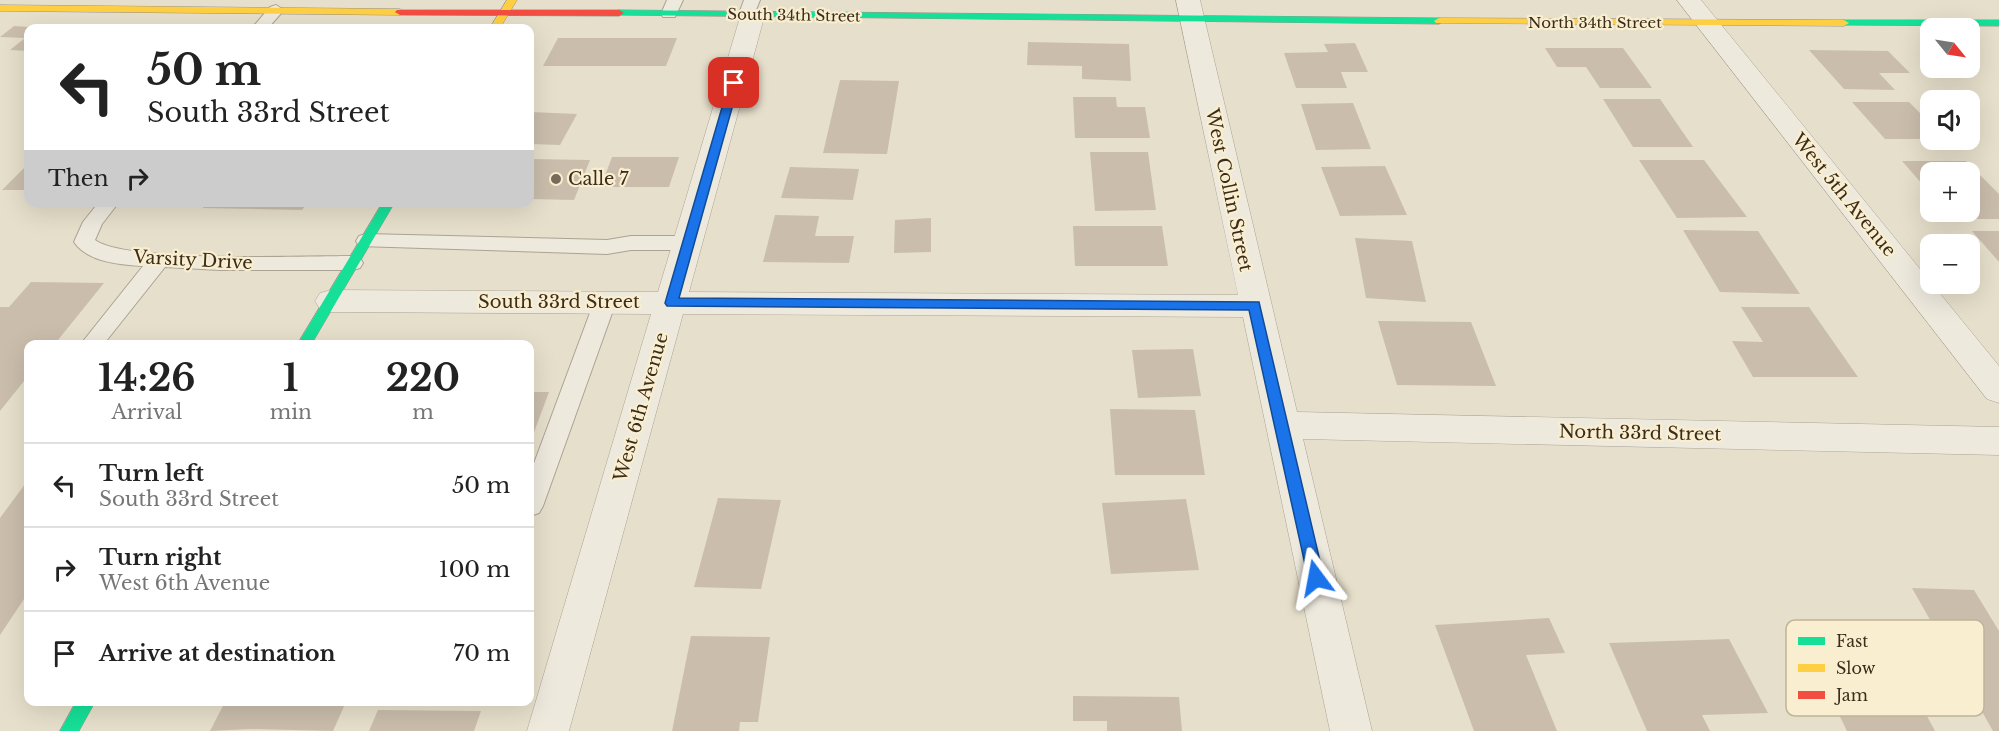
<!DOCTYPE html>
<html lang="en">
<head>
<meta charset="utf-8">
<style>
	:root { --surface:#fff; --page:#f6f6f6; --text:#222; --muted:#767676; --line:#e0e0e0 }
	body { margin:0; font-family:"Libre Baskerville",serif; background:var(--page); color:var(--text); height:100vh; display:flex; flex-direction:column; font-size:22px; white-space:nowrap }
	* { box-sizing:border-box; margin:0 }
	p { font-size:20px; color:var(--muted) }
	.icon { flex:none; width:33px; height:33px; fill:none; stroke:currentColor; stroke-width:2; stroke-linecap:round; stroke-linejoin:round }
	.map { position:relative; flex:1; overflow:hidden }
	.sheet { position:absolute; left:24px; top:340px; width:510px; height:366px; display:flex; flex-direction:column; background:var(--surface); border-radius:12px; box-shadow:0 6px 24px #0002 }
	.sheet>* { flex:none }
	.hud { position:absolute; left:24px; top:24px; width:510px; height:183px; border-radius:12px; box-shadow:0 6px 24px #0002; background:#fff; color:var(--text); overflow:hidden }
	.needle { width:39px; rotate:120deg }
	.controls { position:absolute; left:1920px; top:18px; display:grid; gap:12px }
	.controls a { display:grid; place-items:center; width:60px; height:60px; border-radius:12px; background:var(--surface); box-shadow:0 6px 24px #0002; font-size:30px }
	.pin { position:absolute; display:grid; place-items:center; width:51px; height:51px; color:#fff; margin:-26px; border-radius:12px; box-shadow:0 3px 9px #0006 }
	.me { position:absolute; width:66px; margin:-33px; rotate:347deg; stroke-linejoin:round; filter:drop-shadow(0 0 4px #0008) }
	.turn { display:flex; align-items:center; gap:21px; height:126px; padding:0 24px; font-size:27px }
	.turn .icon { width:78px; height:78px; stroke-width:2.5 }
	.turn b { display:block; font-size:42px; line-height:51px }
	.then { display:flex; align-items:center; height:57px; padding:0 24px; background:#0003; gap:12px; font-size:22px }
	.eta { display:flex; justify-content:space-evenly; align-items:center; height:102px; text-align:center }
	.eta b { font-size:36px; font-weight:700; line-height:42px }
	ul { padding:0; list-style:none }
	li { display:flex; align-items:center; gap:18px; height:84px; padding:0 24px; border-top:2px solid var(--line) }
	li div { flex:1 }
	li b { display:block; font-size:22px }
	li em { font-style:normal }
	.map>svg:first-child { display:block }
	.building { fill:#cabdac }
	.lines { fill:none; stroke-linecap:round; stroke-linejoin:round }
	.lane-casing { stroke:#aba394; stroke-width:2 }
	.street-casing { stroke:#aba394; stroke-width:1 }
	.fast-casing { stroke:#9b9385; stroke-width:1 }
	.slow-casing { stroke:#9b9385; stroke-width:1 }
	.jam-casing { stroke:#9b9385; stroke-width:1 }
	.lane { fill:#eee9dd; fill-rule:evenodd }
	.street { fill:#eee9dd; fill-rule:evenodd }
	.fast { fill:#16e098; fill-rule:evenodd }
	.slow { fill:#ffcf43; fill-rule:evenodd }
	.jam { fill:#f24e42; fill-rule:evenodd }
	.route { fill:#1a73e8; stroke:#114b97; stroke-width:1.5 }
	.poi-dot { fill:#776b59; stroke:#f9eecf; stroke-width:2 }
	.labels { text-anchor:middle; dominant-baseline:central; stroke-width:4.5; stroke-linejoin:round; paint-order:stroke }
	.far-street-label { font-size:15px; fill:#3b2c1b; stroke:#f9eecf }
	.poi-label { font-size:18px; fill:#3b2c1b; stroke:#f9eecf; text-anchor:start }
	.street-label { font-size:18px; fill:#3b2c1b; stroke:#f9eecf }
	.key { fill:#f9eecf; stroke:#c0b499; stroke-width:1.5 }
	.key-label { font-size:16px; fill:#3b2c1b }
</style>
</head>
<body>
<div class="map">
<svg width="1999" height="731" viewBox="0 0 1999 731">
	<rect width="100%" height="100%" fill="#e6dfcb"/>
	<path class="building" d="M14,26L28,27V51L10,50L25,38L0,37Z
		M558,38H677L666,66H543Z
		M1028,42L1129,44L1131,81L1082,79V66L1027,65Z
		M1355,43L1368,72H1341L1347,88H1296L1284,53L1328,52L1324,44Z
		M1545,48H1623L1652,88H1600L1586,67H1557Z
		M1809,50L1888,51L1910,73H1879L1895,90L1844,89Z
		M840,80L899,81L887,154L823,153Z
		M1073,97H1116L1117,107H1145L1150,138H1075Z
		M1603,99H1660L1693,147H1633Z
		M1852,102H1909L1924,117H1930V139H1885Z
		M1353,103L1371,149L1316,150L1301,104Z
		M530,112L577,114L560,145L530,144Z
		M1090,152H1148L1156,210L1095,211Z
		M612,157H679L669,187H601Z
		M530,159L590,160L574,200L530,199Z
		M1639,160H1704L1747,217L1677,218Z
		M1902,161H1966L1999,194V219H1964L1957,212H1970V172H1930V193Z
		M28,164V190H2Z
		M1385,166L1407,215L1340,216L1321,167Z
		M790,167L859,169L853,200L781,198Z
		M205,202H308L302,210L203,208Z
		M775,215L819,216L815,236H854L849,263L763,262Z
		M931,218V252L894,253L895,220Z
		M1073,226H1162L1168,266H1075Z
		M1683,230L1758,231L1800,294L1720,292Z
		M1972,231H1999V262Z
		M1355,238L1412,241L1426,302L1366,298Z
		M31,282L104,283L54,345H28V376L0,411V307H9Z
		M1741,307H1809L1858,377H1753L1732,341L1763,342Z
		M1378,321L1471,322L1496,386L1397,385Z
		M1193,349L1201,396L1138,398L1132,350Z
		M530,392H549L530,443Z
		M1110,409L1195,410L1205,475H1115Z
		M28,480V593L0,635V518Z
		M718,498L781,500L761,589L694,587Z
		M1186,499L1199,570L1111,574L1102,503Z
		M1912,588L1974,590L1999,631V731H1993Z
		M1549,618L1565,653L1526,655L1557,731H1474L1435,625Z
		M1798,631L1883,634L1935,731H1847Z
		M691,636L770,637L758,722H740L739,731H672Z
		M1729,639L1768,713L1702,715L1710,731H1647L1609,643Z
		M1073,696L1179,697L1182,731H1107V721H1073Z
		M225,702H346L333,731L250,729L210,731Z
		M378,710L481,711L474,731H369Z"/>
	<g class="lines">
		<defs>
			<path id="lane" d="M667,0H683L675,17H663L661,14Z
				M744,0H760L753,17H741L739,14Z
				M276,5L284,10L268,28H252L270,7Z
				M99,202H119L102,224L95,240C126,263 306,256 353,256L360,258L363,263L360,268L353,270H220L165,267L103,345H80L143,266C121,265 87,262 74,242L83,222Z
				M366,234L607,240L631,236H688L695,238L698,243L695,248L688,250H631L607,254L359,246L356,241L359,236Z
				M605,294L613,297L616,302L543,506L539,513L530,516V474L594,302L597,297Z"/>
			<path id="street" d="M1176,0H1200L1297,412L1999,427V455L1303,439L1372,731H1330L1243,317L683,314L569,731H527L651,314L331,312L320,309L315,301L320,293L331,290L658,292L741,14L745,9H761L765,14L689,292L1238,295Z
				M1677,0H1701L1999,366V403L1987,399Z"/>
			<path id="fast" d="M619,10L1439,18L1444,21L1439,24L616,15L614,13Z
				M1844,20H1999V26L1841,25L1839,23Z
				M383,202H395L311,345H297Z
				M76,702H95L79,731H60Z"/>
			<path id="slow" d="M507,0H517L500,28H490Z
				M0,5L400,9L405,12L400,15L0,11Z
				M1439,18L1844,20L1849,23L1844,26L1436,23L1434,21Z"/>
			<path id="jam" d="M397,10H619L624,13L619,16L400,15L395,12Z"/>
		</defs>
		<use href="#lane" class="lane-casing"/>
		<use href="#street" class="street-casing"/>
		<use href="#fast" class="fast-casing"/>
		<use href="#slow" class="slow-casing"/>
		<use href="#jam" class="jam-casing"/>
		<use href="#lane" class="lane"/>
		<use href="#street" class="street"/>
		<use href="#fast" class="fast"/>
		<use href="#slow" class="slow"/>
		<use href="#jam" class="jam"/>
	</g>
	<path class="route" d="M730,80L739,83L679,298L1259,302L1324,578L1322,583H1311L1308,578L1249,310L667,306L665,303Z"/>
	<circle class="poi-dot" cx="556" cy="179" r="6"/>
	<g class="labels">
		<g class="far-street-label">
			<text transform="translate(794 15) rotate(1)">South 34th Street</text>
			<text x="1595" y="22">North 34th Street</text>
		</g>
		<g class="poi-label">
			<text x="568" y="179">Calle 7</text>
		</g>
		<g class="street-label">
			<text transform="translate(1229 190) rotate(78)">West Collin Street</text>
			<text transform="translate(1844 195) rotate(51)">West 5th Avenue</text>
			<text transform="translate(193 260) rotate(3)">Varsity Drive</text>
			<text x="559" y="302">South 33rd Street</text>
			<text transform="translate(641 407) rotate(-74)">West 6th Avenue</text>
			<text transform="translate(1640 433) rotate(1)">North 33rd Street</text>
		</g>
	</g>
	<rect x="1786" y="620" width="198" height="96" rx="9" class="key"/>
	<rect x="1798" y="637" width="27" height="8" fill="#16e098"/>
	<rect x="1798" y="664" width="27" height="8" fill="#ffcf43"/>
	<rect x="1798" y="691" width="27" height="8" fill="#f24e42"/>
	<g class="key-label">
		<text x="1836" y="647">Fast</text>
		<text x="1836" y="674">Slow</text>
		<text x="1836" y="701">Jam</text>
	</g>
</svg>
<div class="controls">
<a><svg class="needle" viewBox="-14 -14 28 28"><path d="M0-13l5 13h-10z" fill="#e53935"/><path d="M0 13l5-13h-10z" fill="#767676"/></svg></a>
<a><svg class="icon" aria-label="sound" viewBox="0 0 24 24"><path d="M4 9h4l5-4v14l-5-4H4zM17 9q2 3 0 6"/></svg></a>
<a>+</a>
<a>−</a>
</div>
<div class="pin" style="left:734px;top:83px;background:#d93025"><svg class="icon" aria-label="arrive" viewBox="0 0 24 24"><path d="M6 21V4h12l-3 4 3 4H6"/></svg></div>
<svg class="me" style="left:1316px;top:578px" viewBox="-20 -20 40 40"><path d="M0-17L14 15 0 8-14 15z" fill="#1a73e8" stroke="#fff" stroke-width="4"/></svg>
<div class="hud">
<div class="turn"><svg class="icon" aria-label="left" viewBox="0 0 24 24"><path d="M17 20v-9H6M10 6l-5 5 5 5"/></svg><div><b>50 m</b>South 33rd Street</div></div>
<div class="then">Then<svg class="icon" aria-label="right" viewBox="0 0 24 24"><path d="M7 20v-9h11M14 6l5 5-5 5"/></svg></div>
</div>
<section class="sheet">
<div class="eta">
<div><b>14:26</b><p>Arrival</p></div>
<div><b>1</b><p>min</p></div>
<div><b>220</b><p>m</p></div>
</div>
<ul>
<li><svg class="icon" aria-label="left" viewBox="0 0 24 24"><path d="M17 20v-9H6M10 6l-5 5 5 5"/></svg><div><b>Turn left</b><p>South 33rd Street</p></div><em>50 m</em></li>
<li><svg class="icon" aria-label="right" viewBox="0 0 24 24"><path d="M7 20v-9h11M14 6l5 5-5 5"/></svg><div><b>Turn right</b><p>West 6th Avenue</p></div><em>100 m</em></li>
<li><svg class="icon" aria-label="arrive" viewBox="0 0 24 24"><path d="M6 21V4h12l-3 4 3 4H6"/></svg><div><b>Arrive at destination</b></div><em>70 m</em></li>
</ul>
</section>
</div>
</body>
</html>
